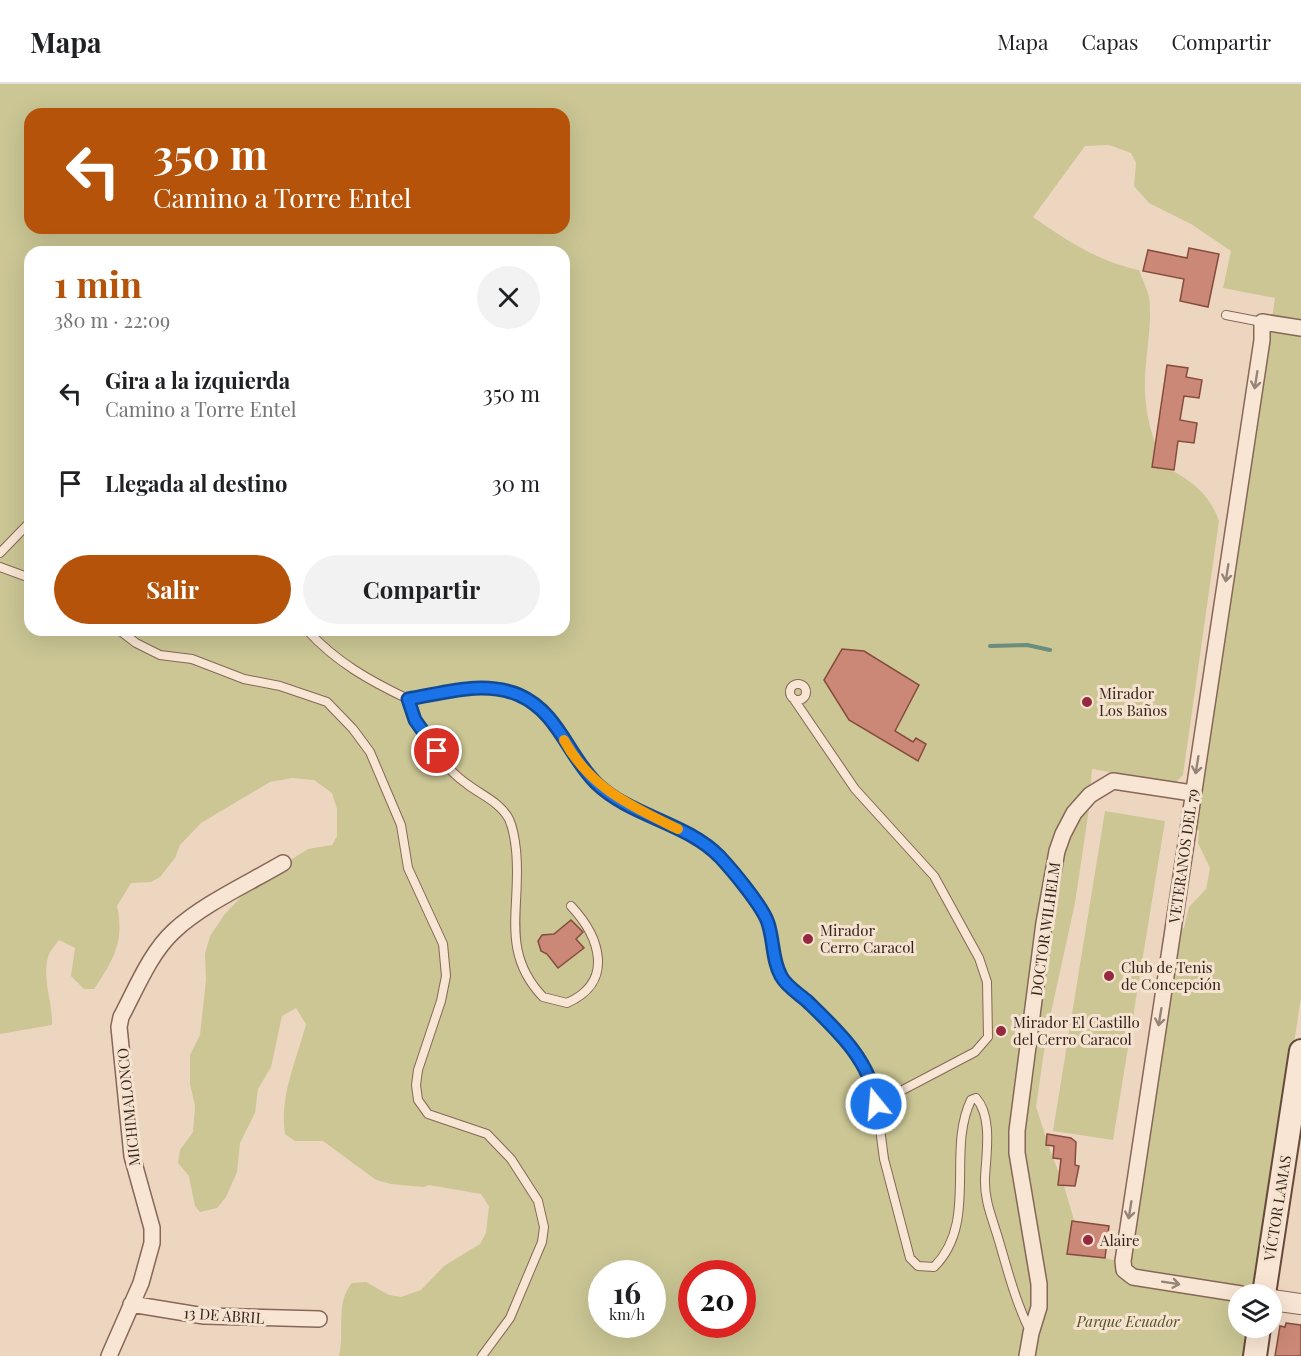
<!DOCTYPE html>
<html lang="es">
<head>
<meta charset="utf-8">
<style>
	:root { --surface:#fff; --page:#f2f2f2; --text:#202124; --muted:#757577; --line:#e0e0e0; --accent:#b45309 }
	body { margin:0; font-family:"Playfair Display",serif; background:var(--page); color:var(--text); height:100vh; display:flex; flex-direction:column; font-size:22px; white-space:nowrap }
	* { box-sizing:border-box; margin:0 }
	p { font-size:20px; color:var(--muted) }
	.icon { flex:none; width:33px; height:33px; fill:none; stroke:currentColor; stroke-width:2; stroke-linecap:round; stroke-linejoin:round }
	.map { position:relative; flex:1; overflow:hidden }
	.sheet { position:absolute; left:24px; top:162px; width:546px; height:390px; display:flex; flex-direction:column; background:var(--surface); border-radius:18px; box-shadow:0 6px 24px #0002 }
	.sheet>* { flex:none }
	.hud { position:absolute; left:24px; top:24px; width:546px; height:126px; border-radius:18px; box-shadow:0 6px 24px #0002; background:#b45309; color:#fff; overflow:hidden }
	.buttons { position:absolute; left:1228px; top:1200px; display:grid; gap:12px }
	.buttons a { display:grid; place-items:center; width:54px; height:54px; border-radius:50%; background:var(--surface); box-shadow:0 6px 24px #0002; font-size:30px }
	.speed { position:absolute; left:588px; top:1176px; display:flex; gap:12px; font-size:30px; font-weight:700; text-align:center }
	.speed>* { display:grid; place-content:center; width:78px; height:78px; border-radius:50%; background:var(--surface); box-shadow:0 6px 24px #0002; line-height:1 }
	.speed small { font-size:15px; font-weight:400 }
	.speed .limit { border:9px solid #d22; background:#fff; color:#111 }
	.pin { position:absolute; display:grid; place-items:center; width:51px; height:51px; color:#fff; margin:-26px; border:3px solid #fff; border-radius:50%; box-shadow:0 2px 6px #0007 }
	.me { position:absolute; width:66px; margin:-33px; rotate:343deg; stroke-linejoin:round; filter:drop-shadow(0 0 4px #0008) }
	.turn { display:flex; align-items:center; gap:21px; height:126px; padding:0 30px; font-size:27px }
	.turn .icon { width:78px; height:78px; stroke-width:2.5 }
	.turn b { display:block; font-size:42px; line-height:51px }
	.round { display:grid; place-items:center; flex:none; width:63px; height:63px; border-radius:32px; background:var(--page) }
	.head { display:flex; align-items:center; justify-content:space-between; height:102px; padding:0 30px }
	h1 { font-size:36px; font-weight:700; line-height:45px; color:var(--accent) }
	.primary-button { display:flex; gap:12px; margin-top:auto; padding:12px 30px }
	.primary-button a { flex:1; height:69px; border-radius:36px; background:var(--accent); color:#fff; font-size:24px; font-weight:700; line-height:69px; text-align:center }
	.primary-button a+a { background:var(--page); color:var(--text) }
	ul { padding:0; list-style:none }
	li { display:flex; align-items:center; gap:18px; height:90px; padding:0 30px }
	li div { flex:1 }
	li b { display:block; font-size:22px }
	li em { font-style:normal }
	header { display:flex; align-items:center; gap:36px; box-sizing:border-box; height:84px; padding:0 30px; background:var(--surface); border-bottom:2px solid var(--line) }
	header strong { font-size:28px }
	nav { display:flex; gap:33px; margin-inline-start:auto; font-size:21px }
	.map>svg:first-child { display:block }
	.green { fill:#cbc694; fill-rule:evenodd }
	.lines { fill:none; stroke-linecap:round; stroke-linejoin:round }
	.stream { stroke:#6a8d7d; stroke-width:4 }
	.building { fill:#cb8876; stroke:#854c3e; stroke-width:1.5 }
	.service-casing { stroke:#866758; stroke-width:10 }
	.minor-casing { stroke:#866758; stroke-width:18 }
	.tertiary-casing { stroke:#866758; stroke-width:22 }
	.secondary-casing { stroke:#67493b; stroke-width:26 }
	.service { stroke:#f8e5d3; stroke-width:8 }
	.minor { stroke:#f8e5d3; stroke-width:15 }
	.tertiary { stroke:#f8e5d3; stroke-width:20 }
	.secondary { stroke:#f8e5d3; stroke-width:22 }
	.oneway { stroke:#968478 }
	.route-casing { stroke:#114b97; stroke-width:15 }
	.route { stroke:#1a73e8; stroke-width:10 }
	.slow { stroke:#f59e0b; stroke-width:10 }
	.poi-dot { fill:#94293f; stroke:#f5e2cf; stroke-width:2 }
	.labels { text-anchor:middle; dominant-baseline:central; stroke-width:6; stroke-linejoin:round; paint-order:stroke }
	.poi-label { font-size:15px; fill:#35231c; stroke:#f5e2cf; text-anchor:start }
	.street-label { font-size:15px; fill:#35231c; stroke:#f5e2cf }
	.park-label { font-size:15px; font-style:italic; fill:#4f5223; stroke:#f5e2cf }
</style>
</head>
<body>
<header>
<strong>Mapa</strong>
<nav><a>Mapa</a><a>Capas</a><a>Compartir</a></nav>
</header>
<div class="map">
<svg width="1301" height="1272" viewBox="0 0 1301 1272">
	<rect width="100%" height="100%" fill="#edd6c0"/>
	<path class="green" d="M0,0H1301V913L1259,1192L1256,1200L1248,1203L1136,1186L1130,1180L1180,845L1184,844L1189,823L1206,805L1210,784L1198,759L1199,747L1195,744L1275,214L1223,204L1231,167L1191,140L1149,119L1134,102L1136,79L1131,69L1109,61L1085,62L1033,133C1066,156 1099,178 1139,186C1142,195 1147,204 1149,213C1153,243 1144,275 1145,305C1145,333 1154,357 1163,382C1188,394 1209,408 1219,437L1183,691L1176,698H1169L1092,685L1089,725L1075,819L1047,947L1036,1023L1051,1069L1063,1099L1082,1163L1099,1172L1116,1177L1121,1193L1129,1200L1239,1218V1244H1251L1247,1272H339C345,1249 335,1218 352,1199L366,1198L389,1211L401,1213L421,1206L444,1182L480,1160L486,1149L489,1122L481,1110L429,1101L424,1103L391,1100L376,1096L323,1057H295L285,1050C279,1013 297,975 306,940L296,924L282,932L271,983L258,1005L255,1029L240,1059L237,1088L226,1113L217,1124L200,1128L195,1122L189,1092L178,1079L180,1066L193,1048L195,1022L190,1000V971L200,951L206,896L205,870L210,852L225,830L253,800L308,765L332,761L337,752V725L332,709L314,696L292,694L270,698L201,739L180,761L175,774L160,793L151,798L131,799L117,822C125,857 113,877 94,905H84L71,892L75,864L59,856C55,861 50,867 48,873C42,896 53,919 52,941L0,950ZM30,30H564V144H30ZM30,168H564V546H30ZM602,1190H652V1240H602ZM692,1190H742V1240H692Z
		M1105,727L1165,737L1113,1056L1053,1047Z"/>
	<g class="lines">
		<path class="stream" d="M990,562L1027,561L1050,566"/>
	</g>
	<path class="building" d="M1189,164L1219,170L1208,223L1180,217L1184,195L1143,187L1148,166L1187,174Z
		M1167,281L1188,284L1186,293L1202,296L1199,314L1184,312L1180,336L1197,339L1194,359L1178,357L1174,386L1152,383Z
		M842,565L864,567L919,601L895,647L913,658L916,654L926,660L918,677L849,636L824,596Z
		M571,836L583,848L576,855L584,864L558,884L547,870L541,867L538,857L542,851L554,850Z
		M1047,1050L1071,1054L1076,1058L1075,1081L1079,1082L1075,1102L1058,1101L1061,1075L1053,1074L1054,1062L1046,1061Z
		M1072,1137L1109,1142L1105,1174L1067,1170Z
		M1286,1239L1301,1241V1272H1275L1280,1242L1285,1243Z"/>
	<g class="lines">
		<defs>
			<path id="service" d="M1226,231L1262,238
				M0,469L30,438
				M0,483L30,494
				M119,546L136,559L160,571L192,575L244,595L280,602L327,618L353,645L370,668L401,741L408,784L443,860L446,892L441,917L418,986L416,1001L418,1016L428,1030L487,1050L511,1075L538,1117L544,1143L542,1158L510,1234L482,1272
				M307,546C336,578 370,597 408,615
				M790 608a8 8 0 1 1 16 0a8 8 0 1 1-16 0Z
				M793,614L855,705L934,792L979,874L987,898L988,953L975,968L876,1020
				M408,615L476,603L499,604L522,612L556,640L567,661L596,699L620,716L698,756L720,773L759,823L768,839L774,874L781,893L831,940L860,975L875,1007L884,1075L910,1174L918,1182L934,1183C979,1138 946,1068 971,1016L976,1014C993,1033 986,1071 985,1094C984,1117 993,1136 999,1157C1008,1188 1016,1219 1031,1249
				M408,615C417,645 441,682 467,700C481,711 500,718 509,735C513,744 515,756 516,766C522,822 499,867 543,913L567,919C615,898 600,853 571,822"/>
			<path id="minor" d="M1241,1210L1133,1193L1124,1186L1123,1177L1262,256V238L1301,244
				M131,1220L204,1232L319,1235
				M109,1272L141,1199L152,1159V1144L132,1072L119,943L121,933C136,905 150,869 174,847C203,820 249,799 283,779
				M1027,1272L1031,1249L1039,1223V1200L1017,1069V1047L1044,839L1057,767L1063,750L1074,729L1090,711L1113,697L1192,709"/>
			<path id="tertiary" d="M1272,1216L1301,1220"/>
			<path id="secondary" d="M1264,1210L1301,967
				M1255,1272L1259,1244"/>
		</defs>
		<use href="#service" class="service-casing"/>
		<use href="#minor" class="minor-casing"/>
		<use href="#tertiary" class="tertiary-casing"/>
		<use href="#secondary" class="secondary-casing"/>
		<use href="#service" class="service"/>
		<use href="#minor" class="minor"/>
		<use href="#tertiary" class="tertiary"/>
		<use href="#secondary" class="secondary"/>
	</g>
	<defs><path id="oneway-shaft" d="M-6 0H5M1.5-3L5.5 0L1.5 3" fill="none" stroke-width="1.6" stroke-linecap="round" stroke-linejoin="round" transform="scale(1.5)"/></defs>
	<g class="oneway">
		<use href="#oneway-shaft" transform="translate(1256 296) rotate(99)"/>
		<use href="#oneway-shaft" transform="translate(1227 489) rotate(99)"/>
		<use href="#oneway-shaft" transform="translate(1197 681) rotate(99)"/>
		<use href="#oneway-shaft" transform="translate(1160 933) rotate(99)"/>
		<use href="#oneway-shaft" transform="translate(1130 1126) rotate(99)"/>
		<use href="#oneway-shaft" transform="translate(1171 1199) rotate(9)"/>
	</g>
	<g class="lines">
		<defs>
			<path id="route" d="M437,667L415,636L408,615C445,609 483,596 519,611C558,628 568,671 596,699C631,733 686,738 720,773C733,787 763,823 768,839C774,857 772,876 781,892C786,902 799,910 807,917C837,946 871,977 876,1020"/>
		</defs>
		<use href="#route" class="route-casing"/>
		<use href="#route" class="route"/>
		<path class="slow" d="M564,656C590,704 631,722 678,745"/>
	</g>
	<g class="poi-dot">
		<circle cx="1087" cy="618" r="6"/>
		<circle cx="808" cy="855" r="6"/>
		<circle cx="1109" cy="892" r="6"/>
		<circle cx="1001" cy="947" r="6"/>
		<circle cx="1088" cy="1156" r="6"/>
	</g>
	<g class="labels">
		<g class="poi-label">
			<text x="1099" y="609">Mirador<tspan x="1099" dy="17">Los Baños</tspan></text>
			<text x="820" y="846">Mirador<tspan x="820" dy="17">Cerro Caracol</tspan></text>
			<text x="1121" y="883">Club de Tenis<tspan x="1121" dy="17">de Concepción</tspan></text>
			<text x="1013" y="938">Mirador El Castillo<tspan x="1013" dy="17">del Cerro Caracol</tspan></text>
			<text x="1100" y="1156">Alaire</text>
		</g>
		<g class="street-label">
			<text transform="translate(1183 772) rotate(-82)">VETERANOS DEL 79</text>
			<text transform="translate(1045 845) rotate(-82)">DOCTOR WILHELM</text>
			<text transform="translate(128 1023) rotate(-96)">MICHIMALONCO</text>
			<text transform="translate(1277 1124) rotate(-81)">VÍCTOR LAMAS</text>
			<text transform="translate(224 1231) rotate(4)">13 DE ABRIL</text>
		</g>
		<g class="park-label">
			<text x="1128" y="1237">Parque Ecuador</text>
		</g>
	</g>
</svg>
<div class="buttons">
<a><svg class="icon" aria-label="layers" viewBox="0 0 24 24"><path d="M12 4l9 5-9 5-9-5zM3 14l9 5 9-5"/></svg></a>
</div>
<div class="speed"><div>16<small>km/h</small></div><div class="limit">20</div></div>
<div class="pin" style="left:437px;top:667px;background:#d93025"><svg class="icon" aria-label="arrive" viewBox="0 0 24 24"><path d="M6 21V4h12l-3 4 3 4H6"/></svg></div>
<svg class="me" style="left:876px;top:1020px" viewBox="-20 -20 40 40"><circle r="17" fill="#1a73e8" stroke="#fff" stroke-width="3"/><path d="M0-11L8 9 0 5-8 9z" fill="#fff"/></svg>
<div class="hud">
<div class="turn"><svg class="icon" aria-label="left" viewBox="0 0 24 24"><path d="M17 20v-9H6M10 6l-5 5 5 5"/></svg><div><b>350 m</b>Camino a Torre Entel</div></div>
</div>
<section class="sheet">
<div class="head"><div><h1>1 min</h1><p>380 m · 22:09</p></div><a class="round"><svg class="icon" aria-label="close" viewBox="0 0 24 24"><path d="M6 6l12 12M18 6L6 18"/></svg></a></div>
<ul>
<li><svg class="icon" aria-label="left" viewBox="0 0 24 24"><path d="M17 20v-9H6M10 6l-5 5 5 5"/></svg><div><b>Gira a la izquierda</b><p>Camino a Torre Entel</p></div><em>350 m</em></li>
<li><svg class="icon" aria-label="arrive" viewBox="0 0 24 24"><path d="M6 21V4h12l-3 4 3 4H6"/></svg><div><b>Llegada al destino</b></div><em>30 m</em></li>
</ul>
<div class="primary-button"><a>Salir</a><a>Compartir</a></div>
</section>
</div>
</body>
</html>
